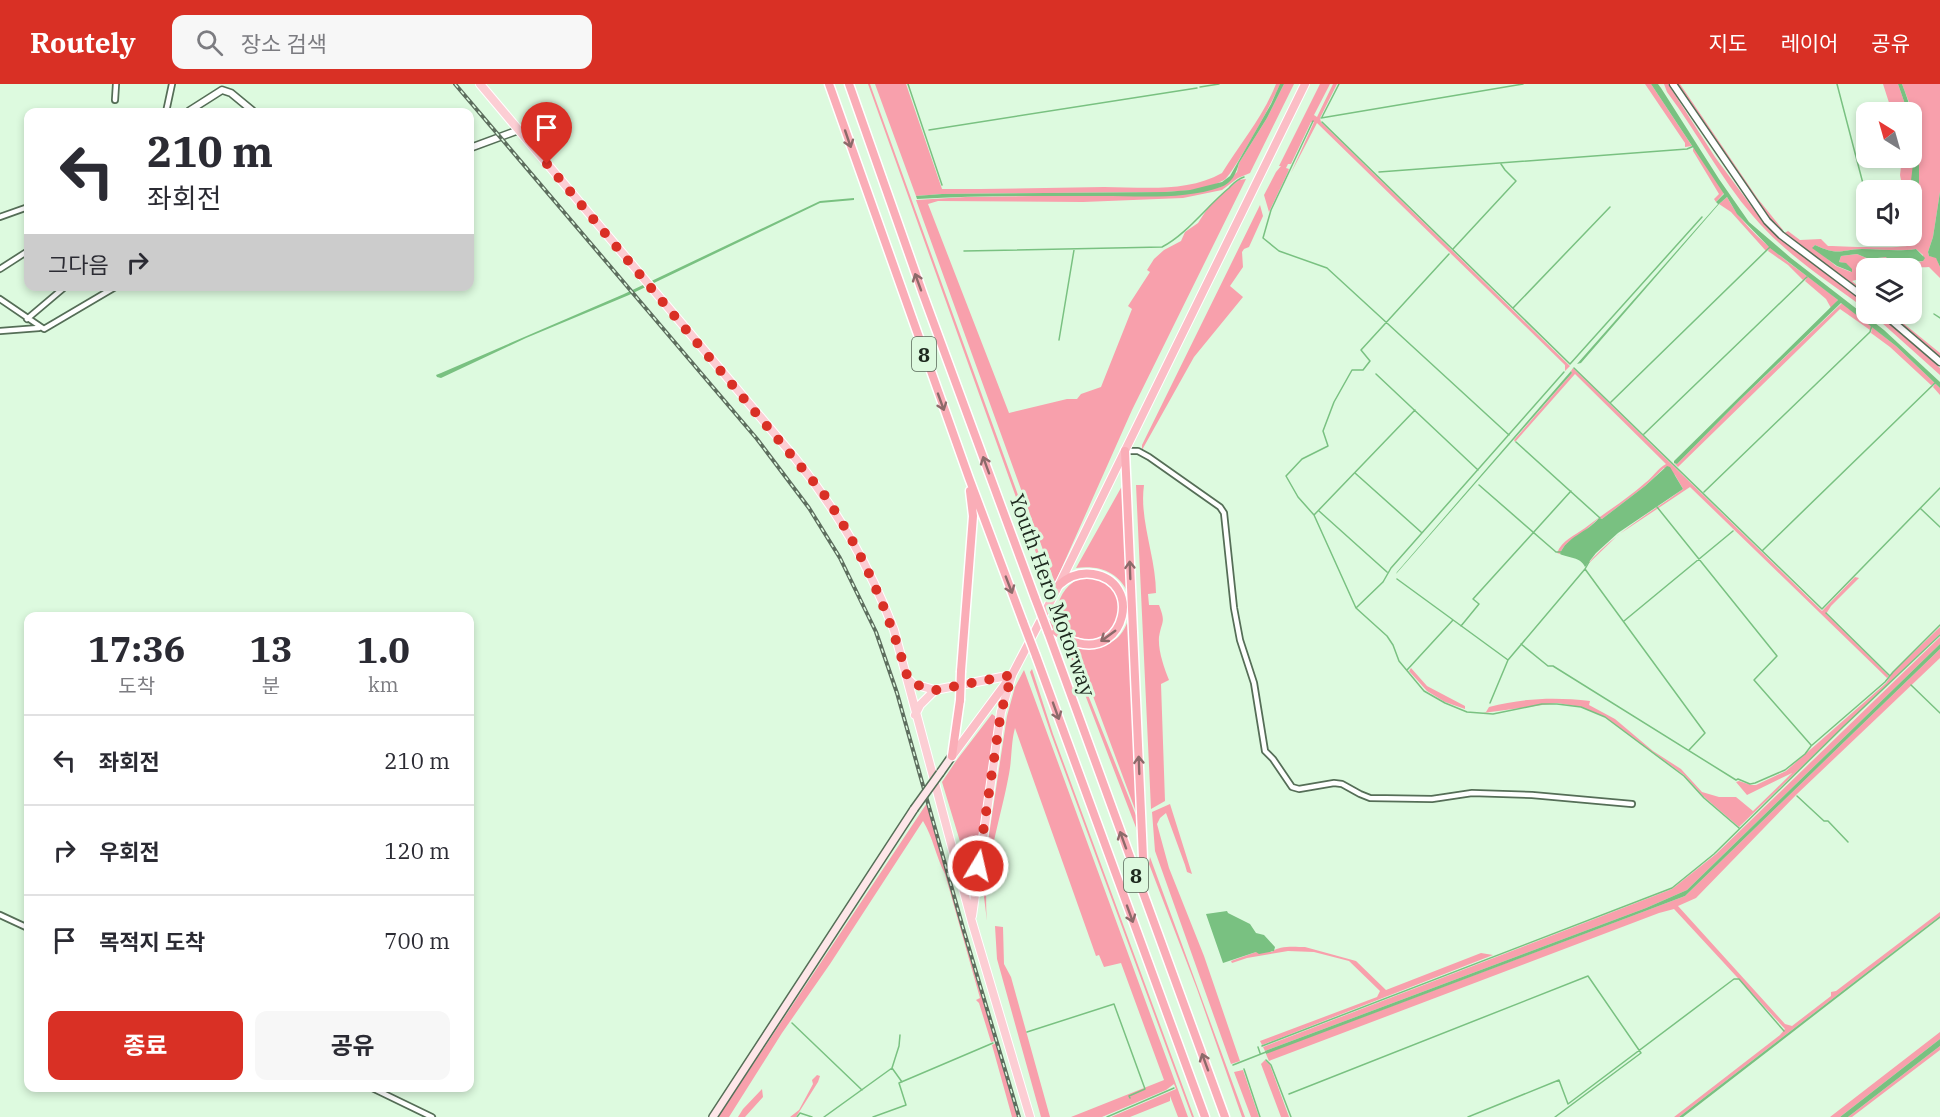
<!DOCTYPE html>
<html lang="ko">
<head>
<meta charset="utf-8">
<style>
	:root { --surface:#fff; --page:#f7f7f7; --text:#2b2b33; --muted:#7c7c81; --line:#e1e1e2; --accent:#d93025 }
	body { margin:0; font-family:"IBM Plex Serif","Noto Sans KR",serif; background:var(--page); color:var(--text); height:100vh; display:flex; flex-direction:column; font-size:22px; white-space:nowrap }
	* { box-sizing:border-box; margin:0 }
	p { font-size:20px; color:var(--muted) }
	.icon { flex:none; width:33px; height:33px; fill:none; stroke:currentColor; stroke-width:2; stroke-linecap:round; stroke-linejoin:round }
	.map { position:relative; flex:1; overflow:hidden }
	.details { position:absolute; left:24px; top:528px; width:450px; height:480px; display:flex; flex-direction:column; background:var(--surface); border-radius:12px; box-shadow:0 3px 9px #0003 }
	.details>* { flex:none }
	.banner { position:absolute; left:24px; top:24px; width:450px; height:183px; border-radius:12px; box-shadow:0 3px 9px #0003; background:#fff; color:var(--text); overflow:hidden }
	.needle { width:39px; rotate:323deg }
	.buttons { position:absolute; left:1856px; top:18px; display:grid; gap:12px }
	.buttons a { display:grid; place-items:center; width:66px; height:66px; border-radius:12px; background:var(--surface); box-shadow:0 3px 9px #0003; font-size:30px }
	.pin { position:absolute; display:grid; place-items:center; width:51px; height:51px; color:#fff; margin:-62px -26px; border-radius:50% 50% 50% 0; rotate:-45deg; box-shadow:0 0 6px #0007 }
	.pin .icon { rotate:45deg }
	.me { position:absolute; width:66px; margin:-33px; rotate:9deg; stroke-linejoin:round; filter:drop-shadow(0 0 4px #0008) }
	.turn { display:flex; align-items:center; gap:21px; height:126px; padding:0 24px; font-size:27px }
	.turn .icon { width:78px; height:78px; stroke-width:2.5 }
	.turn b { display:block; font-size:42px; line-height:51px }
	.then { display:flex; align-items:center; height:57px; padding:0 24px; background:#0003; gap:12px; font-size:22px }
	.eta { display:flex; justify-content:space-evenly; align-items:center; height:102px; text-align:center }
	.eta b { font-size:36px; font-weight:700; line-height:42px }
	.button { display:flex; gap:12px; margin-top:auto; padding:12px 24px }
	.button a { flex:1; height:69px; border-radius:12px; background:var(--accent); color:#fff; font-size:24px; font-weight:700; line-height:69px; text-align:center }
	.button a+a { background:var(--page); color:var(--text) }
	ul { padding:0; list-style:none }
	li { display:flex; align-items:center; gap:18px; height:90px; padding:0 24px; border-top:2px solid var(--line) }
	li div { flex:1 }
	li b { display:block; font-size:22px }
	li em { font-style:normal }
	header { display:flex; align-items:center; gap:36px; box-sizing:border-box; height:84px; padding:0 30px; background:var(--accent); color:#fff }
	header strong { font-size:28px }
	nav { display:flex; gap:33px; margin-inline-start:auto; font-size:21px }
	.search { width:420px; height:54px; background:var(--page); display:flex; align-items:center; gap:15px; box-sizing:border-box; padding:0 21px; border-radius:12px; color:var(--muted); font-size:22px }
	.map>svg:first-child { display:block }
	.green { fill:#f8a0ac; fill-rule:evenodd }
	.water { fill:#79c181 }
	.lines { fill:none; stroke-linecap:round; stroke-linejoin:round }
	.stream { stroke:#79c181; stroke-width:1.5 }
	.minor-casing { stroke:#556e57; stroke-width:8 }
	.tertiary-casing { stroke:#556e57; stroke-width:9 }
	.secondary-casing { stroke:#556e57; stroke-width:10 }
	.primary-casing { stroke:#fff; stroke-width:10 }
	.trunk-casing { stroke:#fff; stroke-width:10 }
	.motorway-casing { stroke:#fff; stroke-width:11 }
	.minor { stroke:#fff; stroke-width:4.5 }
	.tertiary { stroke:#fff; stroke-width:6 }
	.secondary { stroke:#fee6e9; stroke-width:7 }
	.primary { stroke:#fcced4; stroke-width:8 }
	.trunk { stroke:#fbbec6; stroke-width:8 }
	.motorway { stroke:#faadb7; stroke-width:8 }
	.rail-casing { stroke:#5d6e5e; stroke-width:4 }
	.rail { stroke:#ddfadf; stroke-width:1.5; stroke-dasharray:4.5; stroke-linecap:butt }
	.secondary-bridge-casing { stroke:#556e57; stroke-width:10; stroke-linecap:butt }
	.motorway-bridge-casing { stroke:#fff; stroke-width:11; stroke-linecap:butt }
	.secondary-bridge { stroke:#fee6e9; stroke-width:7 }
	.motorway-bridge { stroke:#faadb7; stroke-width:8 }
	.oneway { stroke:#8c6a6a }
	.route { stroke:#d93025; stroke-width:10; stroke-dasharray:0 18 }
	.labels { text-anchor:middle; dominant-baseline:central; stroke-width:6; stroke-linejoin:round; paint-order:stroke }
	.shield { fill:#ddfadf; stroke:#576758; stroke-width:1.5 }
	.shield-label { font-size:20px; font-weight:bold; fill:#1d281e }
	.street-label { font-size:21px; fill:#1d281e; stroke:#ddfadf }
</style>
</head>
<body>
<header>
<strong>Routely</strong>
<div class="search"><svg class="icon" aria-label="search" viewBox="0 0 24 24"><circle cx="10" cy="10" r="6"/><path d="M15 15l6 6"/></svg>장소 검색</div>
<nav><a>지도</a><a>레이어</a><a>공유</a></nav>
</header>
<div class="map">
<svg width="1940" height="1033" viewBox="0 0 1940 1033">
	<rect width="100%" height="100%" fill="#ddfadf"/>
	<path class="green" d="M868,0H870L1032,450L1047,492L1045,494Z
		M875,0H906L942,105C996,105 1050,104 1104,103C1142,103 1187,109 1222,89C1240,60 1263,33 1276,0H1280C1276,12 1232,92 1224,96C1208,106 1184,107 1165,108L942,110L916,112Z
		M1284,0H1294L1250,89L1238,94L1222,106L1183,114L1083,118L938,117L928,120L1009,329L1067,315H1077L1081,310L1101,303L1132,225L1128,222L1150,188L1147,186L1154,175L1164,166L1181,157L1185,148L1198,139L1209,122L1223,109L1239,96L1246,95L1132,326L1055,499L916,116L966,113L1182,110L1221,103L1237,88L1239,79L1267,34Z
		M1320,0H1330L1314,31L1317,33L1333,0H1337L1320,34L1321,38L1570,282L1565,287V281L1317,39L1291,89L1314,38H1311L1291,80H1288L1286,84L1289,85L1288,88L1269,128L1264,111L1276,88L1281,82H1279Z
		M1645,0H1651L1692,62L1685,63V59Z
		M1664,0H1668L1715,73L1766,142L1866,220V225C1827,197 1784,169 1753,132C1720,94 1697,48 1667,8Z
		M1675,0H1680L1758,115L1783,146L1780,147L1769,136Z
		M1883,0H1898L1906,23L1904,28H1892Z
		M1902,0H1940V108L1933,153L1928,168L1929,172L1936,173L1940,183V194L1929,183C1910,185 1891,177 1871,179L1859,195L1852,197L1866,209V214L1783,150L1788,147L1800,156L1821,155L1828,162C1846,162 1902,166 1915,160L1906,157V152H1911V106H1903L1900,91L1902,74H1911V64L1915,68L1912,26ZM1815,161C1839,172 1839,166 1862,165C1880,165 1898,168 1916,165L1923,171V177L1910,180L1904,176L1892,177L1886,173L1869,175L1857,170L1841,172L1839,178L1844,179L1851,188L1836,182L1813,163Z
		M1693,64L1695,65L1724,109L1716,118L1714,115L1719,110L1693,67Z
		M1727,113C1748,155 1803,187 1838,216L1831,224L1826,215L1805,197L1807,194L1803,196L1788,181L1768,167L1769,165L1766,167L1731,128L1719,120Z
		M1260,121L1263,132L1249,163L1244,165L1242,168L1243,183L1230,202L1243,213L1194,273L1142,366V361Z
		M1842,219L1896,262L1940,304V311L1933,303L1935,300L1931,301L1890,263L1871,249L1872,245L1870,246L1840,225L1678,383L1674,379L1677,380L1740,316Z
		M1872,230H1879L1940,284V291Z
		M1887,230H1892L1940,269V276Z
		M1573,284L1822,527L1855,493L1859,494L1831,522L1826,530L1889,592L1887,594L1690,403L1618,451L1585,483C1612,450 1649,430 1683,405L1675,391L1664,384L1645,402L1602,435L1599,434L1578,453C1571,454 1562,463 1560,470L1557,469C1562,456 1574,452 1585,444C1604,429 1626,416 1645,399C1653,393 1657,385 1666,380L1575,290L1515,358L1514,356L1572,289L1571,287Z
		M1136,401H1144C1139,436 1156,473 1156,509L1148,510L1149,521H1159C1166,539 1162,536 1159,553C1158,567 1164,583 1169,596L1161,600L1165,717L1151,725Z
		M1122,402L1125,420L1129,511C1119,488 1100,481 1076,484Z
		M1088,491L1109,499L1122,520L1120,538C1101,555 1092,562 1068,549L1058,520C1063,505 1072,496 1088,491Z
		M1130,529L1139,736L1074,561C1103,565 1123,561 1130,529Z
		M1057,533L1143,749L1140,754L1056,535Z
		M1940,543V550L1739,743L1704,713L1684,691L1605,633L1581,623L1557,619L1483,629L1486,628L1489,623C1522,614 1556,613 1590,617L1589,621L1615,635L1653,667L1681,685L1702,708L1719,713H1736L1753,727L1792,689L1747,711L1736,698L1739,697L1751,701H1756L1786,687L1886,599L1893,588Z
		M1940,553V560L1687,806L1646,824L1265,967L1263,963L1672,805L1716,770Z
		M1940,565V574L1797,710L1696,814L1678,822L1785,940L1792,942L1831,912V908L1836,907L1940,828V832L1679,1033H1674L1780,951L1785,945L1674,825L1659,829L1269,977L1266,970L1272,967L1685,812Z
		M1411,584L1427,602L1465,622V625L1445,618L1427,607L1409,587Z
		M1032,585L1053,650L1194,1033H1192L1051,650L1030,588Z
		M1024,586L1188,1033H1178L1170,1012V1017L1130,1033H1111L1176,1005L1174,1000L1166,1006L1102,1033H1071L1164,996L1121,879L1104,883L1099,871L1096,872L1015,644C1011,658 1012,675 1009,690C1000,739 982,786 987,837L982,797L1007,632L1015,603Z
		M992,630L996,633L997,639L972,797L942,698L956,677Z
		M927,719L995,957L991,958L979,919L976,916L980,914L945,790C936,773 933,753 923,737L830,880L782,949L729,1033H718Z
		M1170,720L1192,790L1187,788L1185,781L1166,729L1160,734L1157,740L1169,784L1204,872L1240,977L1231,980L1155,767L1152,728Z
		M1150,773L1245,1033H1242L1197,905L1149,780Z
		M995,842L1003,843L1004,880L1011,893L1050,1033H1041L997,875Z
		M1305,863L1356,877L1386,906L1481,869L1493,871L1262,961L1260,957L1377,913L1380,907L1349,877L1314,868L1288,867L1247,874L1232,879L1231,877L1256,868H1272C1279,861 1295,863 1305,863Z
		M1940,948V955L1840,1033H1830Z
		M996,959L1017,1033H1012L992,961Z
		M1940,962V966L1852,1033H1848Z
		M1265,976L1270,981L1289,1033H1281L1261,980Z
		M1243,986L1259,1033H1251L1234,988Z
		M817,991L820,992L818,998L796,1033H790L799,1026L813,1000L812,996Z
		M762,1005L763,1013L745,1033H738L743,1025Z"/>
	<path class="water" d="M1280,0H1284L1267,34L1239,79C1236,90 1232,99 1221,103C1184,116 1140,112 1101,112C1040,112 978,111 917,115L916,112L942,110L1165,108L1190,106L1222,98L1230,92L1271,20Z
		M1651,0H1658L1661,4L1719,95L1749,138L1791,174L1884,246L1940,298V304L1896,262L1841,219L1740,316L1677,380L1674,379V377L1838,216L1770,164L1737,130L1727,113L1719,120L1581,279L1577,280L1718,120L1716,118L1724,110Z
		M1898,0H1902C1910,20 1917,45 1917,67L1915,68L1911,64V28H1904L1906,23Z
		M1914,71L1919,72V100L1915,105L1911,97Z
		M1940,108V183L1936,174L1929,172L1928,168L1933,153Z
		M854,114V116L820,119L629,211L526,254L441,294L437,293L436,291L441,289L624,210L820,117Z
		M1815,161C1839,172 1839,166 1862,165C1881,165 1896,168 1916,165L1925,174L1923,177L1906,179L1904,176H1888L1886,173L1869,175L1857,170L1841,172L1839,178L1846,179L1852,185V188L1837,182L1812,164Z
		M1571,287L1572,289L1396,490L1397,488Z
		M1667,382L1670,383L1683,405L1618,449L1596,469L1585,483C1581,473 1568,474 1560,470C1566,453 1588,448 1599,434L1602,435L1645,402Z
		M1940,560V565L1685,812L1266,970L1265,967L1646,824L1687,806Z
		M1227,827L1228,829L1250,840L1256,849L1264,851L1275,863L1274,867L1259,870L1256,868L1223,879L1206,830Z
		M1940,832V834L1683,1033H1679Z
		M1940,955V962L1848,1033H1840Z"/>
	<g class="lines">
		<path class="stream" d="M908,0L942,101
			M1837,0L1866,111
			M1200,3L1219,0
			M1322,33L1339,0
			M1321,34L1523,0
			M1313,37L1271,126L1263,154L1279,167L1327,184L1509,351
			M1322,38L1570,280L1702,133
			M929,46L1197,4
			M1379,88L1687,65L1694,62
			M1453,165L1516,97L1505,86L1501,80
			M964,167L1162,163C1186,151 1208,121 1229,104C1234,99 1237,95 1244,93
			M1449,170L1361,266L1370,277L1363,286H1352L1334,318L1323,347L1328,362L1302,375L1286,392L1298,413L1314,431L1356,524L1387,552L1393,561L1399,577L1424,607L1445,619L1467,628L1493,630L1542,620H1557L1581,623L1605,633L1684,692L1704,714L1739,744
			M1513,224L1610,123
			M1934,230L1940,234
			M1059,256L1074,166
			M1574,284L1822,525L1940,404
			M1376,290L1478,386
			M1611,318L1770,163
			M1644,350L1807,193
			M1516,358L1600,434
			M1355,389L1421,448
			M1479,401L1556,468H1561
			M1704,408L1870,248L1872,241
			M1657,423L1777,572L1754,596L1811,661
			M1921,425L1940,443
			M1319,427L1387,488
			M1314,431L1415,326
			M1763,466L1936,298
			M1585,485L1705,649L1689,666
			M1397,495L1508,576
			M1357,523L1383,498L1391,484L1564,288
			M1826,529L1889,591
			M1624,537L1733,447
			M1461,542L1479,520L1473,515L1571,407
			M1521,560L1548,582H1553L1736,696L1738,695L1750,700L1755,699L1785,686L1805,670L1811,662L1885,598L1893,588L1940,541
			M1407,586L1453,536
			M1911,601L1940,629
			M1490,619L1508,576L1585,485L1589,478
			M1797,712L1824,737H1828L1848,758
			M792,939L862,1006
			M1027,948L1114,920L1145,1005L1129,1012L1130,1014
			M1262,962L1672,804L1714,770L1843,643L1940,551
			M1258,963L1260,969
			M1266,976L1271,981L1291,1033
			M1233,981L1266,968
			M892,984L899,962L900,951
			M1244,985L1260,1033
			M1289,1010L1588,892L1641,969L1555,1033
			M797,1033L800,1029L812,1033
			M824,1033L892,984L902,998
			M873,1033L906,1021L899,999L993,959
			M1107,1033L1174,1004
			M1468,1033L1559,996L1568,1020L1734,895H1739L1784,947"/>
		<defs>
			<path id="minor" d="M115,16L116,0
				M166,28L172,0
				M0,133L28,123
				M0,185L28,167
				M0,215L44,245L117,202
				M27,235L66,202
				M0,247L39,244
				M1125,367H1138L1149,373L1220,423L1224,429L1234,524L1240,556L1254,599L1265,667L1273,675L1292,703L1299,705L1334,699L1342,700L1360,710L1370,714L1432,715L1472,709L1532,711L1632,720
				M0,831L28,844
				M372,1004L432,1033"/>
			<path id="tertiary" d="M1673,0L1767,137L1781,151L1866,215
				M189,27L222,6L231,9L254,28
				M470,64L519,46
				M1884,230L1940,278"/>
			<path id="secondary" d="M940,689L952,672
				M713,1033L914,725"/>
			<path id="primary" d="M480,0L795,374C839,429 869,481 894,546L972,838L1030,1033
				M908,595L913,600L935,606L1012,591L1001,628L972,832
				M915,631L920,621L935,606"/>
			<path id="trunk" d="M952,672L1012,591L1059,501L1305,0"/>
			<path id="motorway" d="M829,0L969,394L1023,538
				M849,0L923,210L1035,514
				M1125,367L1143,774L1141,799
				M1043,536C1053,545 1064,556 1078,559C1125,572 1143,498 1093,490C1080,488 1069,492 1059,501
				M1048,548L1225,1033
				M1036,572L1205,1033
				M961,587L973,432L970,407
				M952,672L960,616"/>
		</defs>
		<use href="#minor" class="minor-casing"/>
		<use href="#tertiary" class="tertiary-casing"/>
		<use href="#secondary" class="secondary-casing"/>
		<use href="#primary" class="primary-casing"/>
		<use href="#trunk" class="trunk-casing"/>
		<use href="#motorway" class="motorway-casing"/>
		<use href="#minor" class="minor"/>
		<use href="#tertiary" class="tertiary"/>
		<use href="#secondary" class="secondary"/>
		<use href="#primary" class="primary"/>
		<use href="#trunk" class="trunk"/>
		<use href="#motorway" class="motorway"/>
		<defs>
			<path id="rail" d="M455,0L757,355L809,424L840,474L876,548L897,609L963,844L1019,1033"/>
		</defs>
		<use href="#rail" class="rail-casing"/>
		<use href="#rail" class="rail"/>
		<defs>
			<path id="secondary-bridge" d="M914,725L940,689"/>
			<path id="motorway-bridge" d="M1035,514L1048,548
				M1023,538L1036,572
				M960,616L961,587"/>
		</defs>
		<use href="#secondary-bridge" class="secondary-bridge-casing"/>
		<use href="#motorway-bridge" class="motorway-bridge-casing"/>
		<use href="#secondary-bridge" class="secondary-bridge"/>
		<use href="#motorway-bridge" class="motorway-bridge"/>
	</g>
	<defs><path id="oneway-shaft" d="M-6 0H5M1.5-3L5.5 0L1.5 3" fill="none" stroke-width="1.6" stroke-linecap="round" stroke-linejoin="round" transform="scale(1.5)"/></defs>
	<g class="oneway">
		<use href="#oneway-shaft" transform="translate(848 55) rotate(71)"/>
		<use href="#oneway-shaft" transform="translate(918 198) rotate(-110)"/>
		<use href="#oneway-shaft" transform="translate(941 318) rotate(70)"/>
		<use href="#oneway-shaft" transform="translate(986 381) rotate(-110)"/>
		<use href="#oneway-shaft" transform="translate(1130 486) rotate(-92)"/>
		<use href="#oneway-shaft" transform="translate(1009 501) rotate(69)"/>
		<use href="#oneway-shaft" transform="translate(1108 552) rotate(144)"/>
		<use href="#oneway-shaft" transform="translate(1056 627) rotate(70)"/>
		<use href="#oneway-shaft" transform="translate(1139 681) rotate(-92)"/>
		<use href="#oneway-shaft" transform="translate(1123 756) rotate(-110)"/>
		<use href="#oneway-shaft" transform="translate(1130 830) rotate(70)"/>
		<use href="#oneway-shaft" transform="translate(1205 978) rotate(-110)"/>
	</g>
	<g class="lines">
		<path class="route" d="M547,80L823,409C863,468 888,526 908,595L913,600L936,606L1012,591L1001,628L978,782"/>
	</g>
	<g class="labels">
		<g class="shield">
			<rect x="912" y="253" width="24" height="34" rx="4.5"/>
			<rect x="1124" y="774" width="24" height="34" rx="4.5"/>
		</g>
		<g class="shield-label">
			<text x="924" y="270">8</text>
			<text x="1136" y="791">8</text>
		</g>
		<g class="street-label">
			<text transform="translate(1053 511) rotate(70)">Youth Hero Motorway</text>
		</g>
	</g>
</svg>
<div class="buttons">
<a><svg class="needle" viewBox="-14 -14 28 28"><path d="M0-13l5 13h-10z" fill="#e53935"/><path d="M0 13l5-13h-10z" fill="#7c7c81"/></svg></a>
<a><svg class="icon" aria-label="sound" viewBox="0 0 24 24"><path d="M4 9h4l5-4v14l-5-4H4zM17 9q2 3 0 6"/></svg></a>
<a><svg class="icon" aria-label="layers" viewBox="0 0 24 24"><path d="M12 4l9 5-9 5-9-5zM3 14l9 5 9-5"/></svg></a>
</div>
<div class="pin" style="left:547px;top:80px;background:#d93025"><svg class="icon" aria-label="arrive" viewBox="0 0 24 24"><path d="M6 21V4h12l-3 4 3 4H6"/></svg></div>
<svg class="me" style="left:978px;top:782px" viewBox="-20 -20 40 40"><circle r="17" fill="#d93025" stroke="#fff" stroke-width="3"/><path d="M0-11L8 9 0 5-8 9z" fill="#fff"/></svg>
<div class="banner">
<div class="turn"><svg class="icon" aria-label="left" viewBox="0 0 24 24"><path d="M17 20v-9H6M10 6l-5 5 5 5"/></svg><div><b>210 m</b>좌회전</div></div>
<div class="then">그다음<svg class="icon" aria-label="right" viewBox="0 0 24 24"><path d="M7 20v-9h11M14 6l5 5-5 5"/></svg></div>
</div>
<section class="details">
<div class="eta">
<div><b>17:36</b><p>도착</p></div>
<div><b>13</b><p>분</p></div>
<div><b>1.0</b><p>km</p></div>
</div>
<ul>
<li><svg class="icon" aria-label="left" viewBox="0 0 24 24"><path d="M17 20v-9H6M10 6l-5 5 5 5"/></svg><div><b>좌회전</b></div><em>210 m</em></li>
<li><svg class="icon" aria-label="right" viewBox="0 0 24 24"><path d="M7 20v-9h11M14 6l5 5-5 5"/></svg><div><b>우회전</b></div><em>120 m</em></li>
<li><svg class="icon" aria-label="arrive" viewBox="0 0 24 24"><path d="M6 21V4h12l-3 4 3 4H6"/></svg><div><b>목적지 도착</b></div><em>700 m</em></li>
</ul>
<div class="button"><a>종료</a><a>공유</a></div>
</section>
</div>
</body>
</html>
